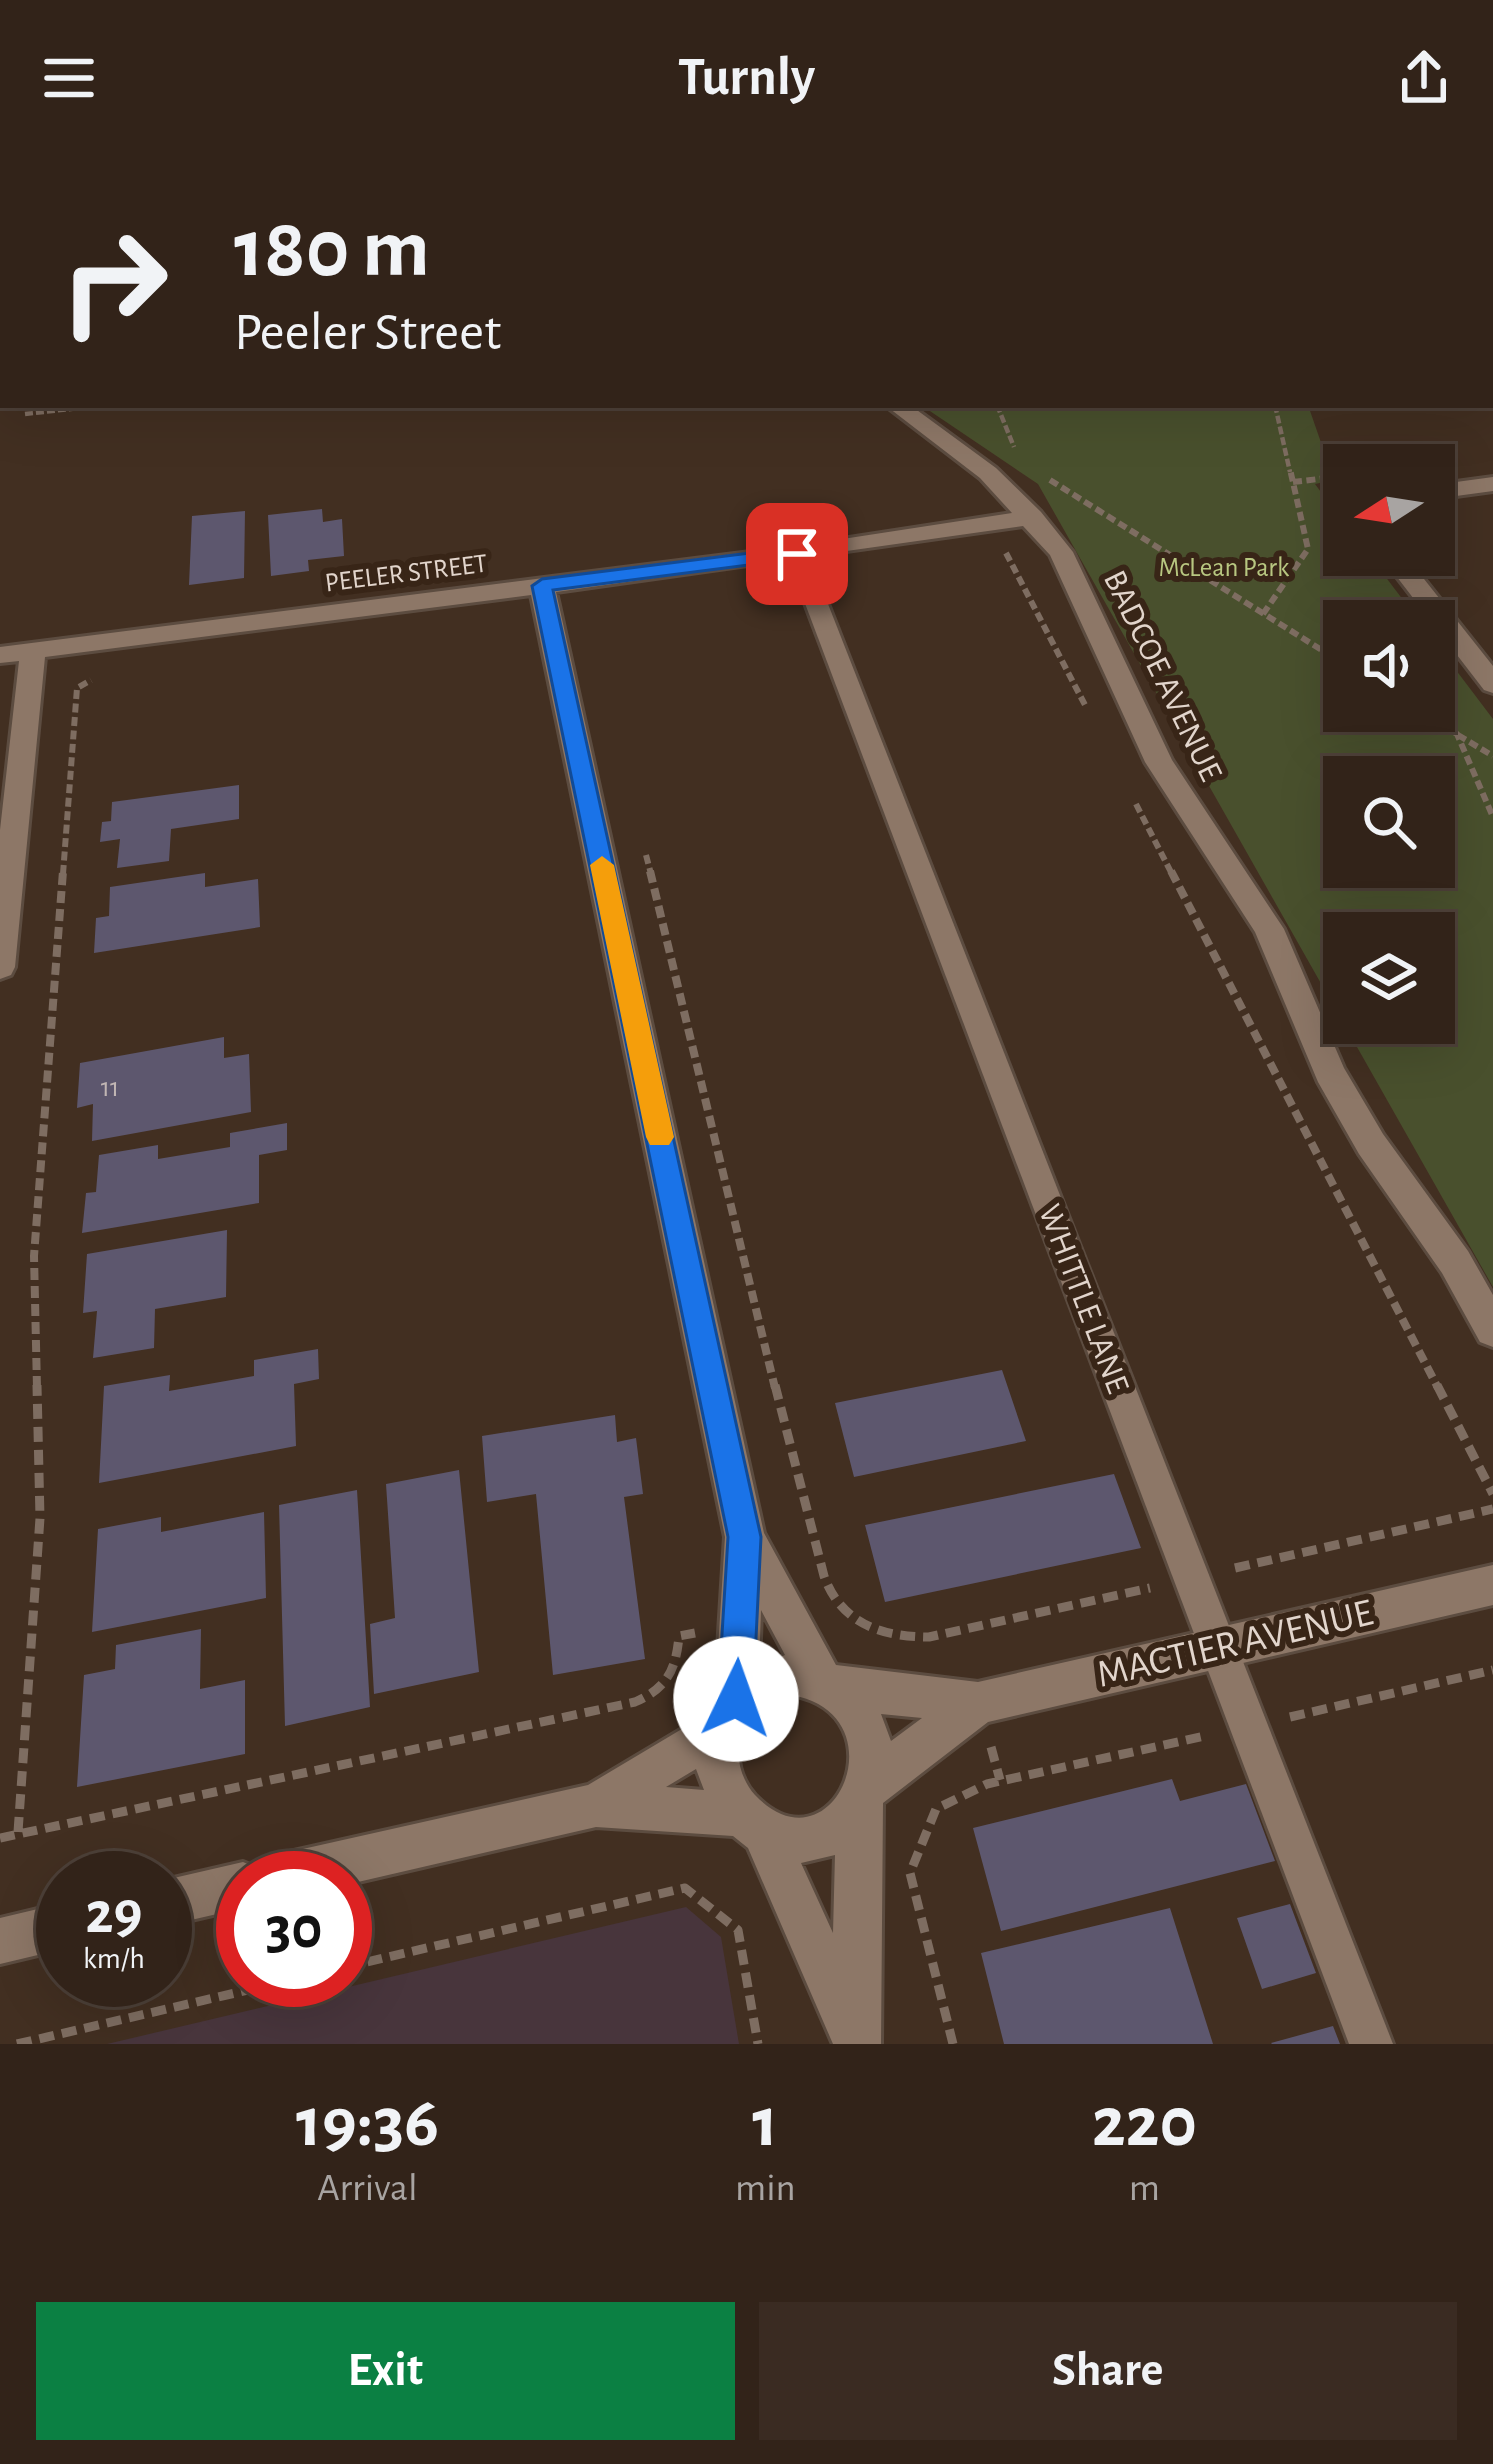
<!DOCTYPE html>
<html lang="en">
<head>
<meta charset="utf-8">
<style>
	:root { --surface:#322319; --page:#3a2b22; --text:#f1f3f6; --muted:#a8a4a2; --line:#4d4038; --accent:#0b8043 }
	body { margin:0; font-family:"Alegreya Sans",sans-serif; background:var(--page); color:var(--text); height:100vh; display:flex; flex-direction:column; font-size:45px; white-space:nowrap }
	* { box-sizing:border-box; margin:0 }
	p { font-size:39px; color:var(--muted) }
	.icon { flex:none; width:66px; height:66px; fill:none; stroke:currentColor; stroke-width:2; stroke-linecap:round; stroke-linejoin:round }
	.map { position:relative; height:1888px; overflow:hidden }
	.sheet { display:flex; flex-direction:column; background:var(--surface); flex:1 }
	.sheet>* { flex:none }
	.banner { position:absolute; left:0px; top:0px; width:1494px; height:252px; box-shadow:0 12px 48px #0002,0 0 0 3px var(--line); background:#322319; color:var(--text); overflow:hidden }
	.needle { width:78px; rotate:258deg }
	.controls { position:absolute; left:1323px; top:288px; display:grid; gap:24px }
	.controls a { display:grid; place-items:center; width:132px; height:132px; border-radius:0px; background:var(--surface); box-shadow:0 12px 48px #0002,0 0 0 3px var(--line); font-size:60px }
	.speed { position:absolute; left:36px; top:1695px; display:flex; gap:24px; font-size:60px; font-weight:700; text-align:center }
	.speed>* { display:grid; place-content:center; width:156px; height:156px; border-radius:50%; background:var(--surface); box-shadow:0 12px 48px #0002,0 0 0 3px var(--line); line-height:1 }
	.speed small { font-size:30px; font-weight:400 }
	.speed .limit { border:18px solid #d22; background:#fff; color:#111 }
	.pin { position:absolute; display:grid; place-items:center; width:102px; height:102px; color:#fff; margin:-51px; border-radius:24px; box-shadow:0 6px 18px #0006 }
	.me { position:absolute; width:132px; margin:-66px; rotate:3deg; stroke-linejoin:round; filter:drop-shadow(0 0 9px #0008) }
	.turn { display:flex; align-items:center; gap:42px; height:252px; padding:0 36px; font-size:54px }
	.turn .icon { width:156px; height:156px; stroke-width:2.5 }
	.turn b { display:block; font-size:84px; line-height:102px }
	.eta { display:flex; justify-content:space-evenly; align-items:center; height:204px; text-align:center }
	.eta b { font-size:72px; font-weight:700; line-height:84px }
	.primary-button { display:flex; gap:24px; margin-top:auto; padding:24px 36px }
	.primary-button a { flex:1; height:138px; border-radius:0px; background:var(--accent); color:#fff; font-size:48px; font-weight:700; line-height:138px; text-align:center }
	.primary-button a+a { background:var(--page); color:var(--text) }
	header { display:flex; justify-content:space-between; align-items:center; height:156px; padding:0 36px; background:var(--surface); font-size:54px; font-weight:700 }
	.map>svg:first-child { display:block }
	.education { fill:#48353c }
	.green { fill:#49502d; fill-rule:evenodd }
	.building { fill:#5d576e }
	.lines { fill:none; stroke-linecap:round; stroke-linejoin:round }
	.service-casing { stroke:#5c4c40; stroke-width:6 }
	.minor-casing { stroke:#5c4c40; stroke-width:6 }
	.path-far3 { stroke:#7e6d61; stroke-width:4.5; stroke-dasharray:8 3; stroke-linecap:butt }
	.path-far2 { stroke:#7e6d61; stroke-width:6; stroke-dasharray:9 4.5; stroke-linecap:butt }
	.path-far1 { stroke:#7e6d61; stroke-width:8; stroke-dasharray:12 6; stroke-linecap:butt }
	.path { stroke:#7e6d61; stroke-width:9; stroke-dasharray:15 8; stroke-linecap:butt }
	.service { fill:#8d7767; fill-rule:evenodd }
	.minor { fill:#8d7767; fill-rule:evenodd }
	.route { fill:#1a73e8; stroke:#114b97; stroke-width:3 }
	.slow { fill:#f59e0b }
	.labels { text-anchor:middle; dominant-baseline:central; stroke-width:12; stroke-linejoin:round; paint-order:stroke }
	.far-park-label { font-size:27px; fill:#b8c781; stroke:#382517 }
	.far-street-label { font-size:27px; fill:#e2d5cc; stroke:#382517 }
	.number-label { font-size:27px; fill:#c1b6b4 }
	.street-label { font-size:33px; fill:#e2d5cc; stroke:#382517 }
	.near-street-label { font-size:39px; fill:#e2d5cc; stroke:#382517 }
</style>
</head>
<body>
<header><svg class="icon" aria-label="menu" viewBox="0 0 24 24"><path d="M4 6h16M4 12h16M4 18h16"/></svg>Turnly<svg class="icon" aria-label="share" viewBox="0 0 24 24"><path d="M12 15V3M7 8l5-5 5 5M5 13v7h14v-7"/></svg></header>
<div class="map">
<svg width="1493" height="1888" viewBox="0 0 1493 1888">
	<rect width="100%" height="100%" fill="#422f21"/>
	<path class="education" d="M686,1751L721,1781L739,1888H107Z"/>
	<path class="green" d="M921,249H1308L1334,324L1315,328L1344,367V399H1369L1419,465H1344V555H1434V485L1493,563V1131L1038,328ZM1344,621H1434V711H1344ZM1344,777H1434V867H1344Z"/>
	<path class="building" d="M322,353L323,366L342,363L344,400L308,404L309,415L271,420L268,359Z
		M245,355L244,422L189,429L192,360Z
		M239,629V663L171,673L169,705L117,712L120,683L100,686L102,666L111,665L112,646Z
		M205,717V731L258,723L260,771L94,797L96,762L109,760L110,731Z
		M224,881V902L249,898L251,956L92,985L93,948L77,952L80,907Z
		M287,967V994L259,999V1047L82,1077L86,1037L96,1036L99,999L158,989V1003L230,991V977Z
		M227,1074L226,1141L155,1153L154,1192L93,1202L97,1155L83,1157L87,1098Z
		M318,1193L319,1223L294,1228L296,1290L99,1327L104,1230L170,1219L169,1235L254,1220V1204Z
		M1002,1214L1026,1285L854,1321L835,1247Z
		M615,1259L617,1286L636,1282L643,1338L624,1341L645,1503L553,1519L536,1338L487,1346L482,1280Z
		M459,1314L479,1516L374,1538L370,1468L395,1462L386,1328Z
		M1114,1318L1141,1392L885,1446L865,1369Z
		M357,1334L370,1551L285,1570L279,1349Z
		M264,1356L266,1442L92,1476L98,1373L161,1361V1376Z
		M201,1473L200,1533L245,1524V1598L77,1631L84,1519L115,1513L116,1489Z
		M1172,1623L1180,1645L1246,1628L1275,1705L1001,1775L973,1672Z
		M1290,1748L1316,1817L1262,1833L1237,1762Z
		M1170,1752L1213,1888H1004L981,1797Z
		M1333,1870L1340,1888H1272L1271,1887Z"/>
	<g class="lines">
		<defs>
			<path id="service" d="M797,390L808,397L1393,1888H1349L786,397Z"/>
			<path id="minor" d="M528,0H576L526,3Z
				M754,0H773L775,3H756Z
				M1172,0H1190L1192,3H1174Z
				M0,47H3V59H0Z
				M1491,79H1493V91H1491Z
				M3,236L6,249L0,251V237Z
				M885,249H910L996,312L1041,356L1073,396L1172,604L1284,773L1344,912L1383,978L1468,1095L1493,1139V1191L1480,1186L1442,1117L1359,998L1318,926L1255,776L1145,606L1050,399L1023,370L556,436L764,1377L836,1509L978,1526L1493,1409V1449L988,1566L883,1647L881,1888H833L748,1692L733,1680L596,1671L345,1729V1722H243V1752L165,1770V1724L243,1706L257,1712L260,1706L276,1699L588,1629L702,1561L715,1541L725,1381L531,439L45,501L15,811L11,819L0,823V674L19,505L0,507V491L797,390L1012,357L980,322ZM761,1454L785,1499L759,1511ZM792,1539C902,1559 833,1720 755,1639C734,1616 731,1575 757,1555C766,1548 782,1544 792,1539ZM881,1558L922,1562L891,1585ZM696,1613L704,1634L666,1631ZM835,1699L833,1777L801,1707Z
				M1493,321V335L1434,343V329Z
				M1380,399H1405L1493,510V537L1484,534Z
				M63,1747V1793L0,1808V1762Z"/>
		</defs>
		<use href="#service" class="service-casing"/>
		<use href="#minor" class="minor-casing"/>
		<path class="path-far3" d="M835,0L843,3
			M997,249L1014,291
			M1275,249L1290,316
			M25,258L106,249"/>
		<path class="path-far2" d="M1050,324L1344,508
			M1293,326L1344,320
			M1006,397L1085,549
			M1263,458L1308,393L1290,313
			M1420,555L1457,578L1493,661
			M1458,579L1493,600
			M1136,648L1172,718
			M646,699L651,718
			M63,718L77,532L91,524"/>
		<path class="path-far1" d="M650,715L775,1232
			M1171,715L1438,1232
			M37,1232L34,1100L63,715"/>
		<path class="path" d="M775,1229L824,1420C841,1467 881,1481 929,1481L1150,1432
			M1437,1229L1493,1338
			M1235,1412L1493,1353
			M1290,1561L1493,1514
			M991,1591L1000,1624
			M18,1676L40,1362L37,1229
			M0,1682L635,1546C667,1532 676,1514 679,1480L695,1477
			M345,1811L685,1732L738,1774L758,1888
			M17,1888L291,1824
			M953,1888L910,1717L936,1653L987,1628L1205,1580"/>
		<use href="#service" class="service"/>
		<use href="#minor" class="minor"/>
	</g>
	<path class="route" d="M797,391L807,398L804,402L553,434L761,1381L753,1543L748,1555L736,1560L723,1555L718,1543L728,1381L532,430L542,423Z"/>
	<path class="slow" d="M602,700L614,709L674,981L669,989H650L646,981L590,709Z"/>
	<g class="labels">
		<g class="far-park-label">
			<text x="1224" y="411">McLean Park</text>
		</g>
		<g class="far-street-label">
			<text transform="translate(406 417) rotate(-7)">PEELER STREET</text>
		</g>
		<g class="number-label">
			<text x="110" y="931">11</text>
		</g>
		<g class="street-label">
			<text transform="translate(1162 520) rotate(64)">BADCOE AVENUE</text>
			<text transform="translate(1083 1143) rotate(69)">WHITTLE LANE</text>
		</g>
		<g class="near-street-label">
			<text transform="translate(1235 1488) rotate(-13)">MACTIER AVENUE</text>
		</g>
	</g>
</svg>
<div class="controls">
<a><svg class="needle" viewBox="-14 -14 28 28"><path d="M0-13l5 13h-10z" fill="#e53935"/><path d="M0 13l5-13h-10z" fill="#a8a4a2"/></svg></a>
<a><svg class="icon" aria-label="sound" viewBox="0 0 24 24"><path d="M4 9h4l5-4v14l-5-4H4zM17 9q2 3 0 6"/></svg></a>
<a><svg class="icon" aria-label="search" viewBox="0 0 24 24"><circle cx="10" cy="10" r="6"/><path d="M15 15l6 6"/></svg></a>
<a><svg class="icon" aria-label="layers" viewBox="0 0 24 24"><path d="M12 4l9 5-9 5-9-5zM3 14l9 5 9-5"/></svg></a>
</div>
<div class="speed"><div>29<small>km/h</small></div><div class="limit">30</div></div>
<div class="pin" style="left:797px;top:398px;background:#d93025"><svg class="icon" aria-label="arrive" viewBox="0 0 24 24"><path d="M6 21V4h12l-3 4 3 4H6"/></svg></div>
<svg class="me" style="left:736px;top:1543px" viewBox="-20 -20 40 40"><circle r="19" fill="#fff"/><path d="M0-13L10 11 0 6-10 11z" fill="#1a73e8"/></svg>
<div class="banner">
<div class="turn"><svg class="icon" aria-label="right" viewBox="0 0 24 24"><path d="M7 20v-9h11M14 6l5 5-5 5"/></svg><div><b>180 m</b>Peeler Street</div></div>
</div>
</div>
<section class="sheet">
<div class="eta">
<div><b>19:36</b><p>Arrival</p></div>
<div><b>1</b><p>min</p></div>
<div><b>220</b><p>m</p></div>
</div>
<div class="primary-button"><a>Exit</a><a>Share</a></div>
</section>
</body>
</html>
